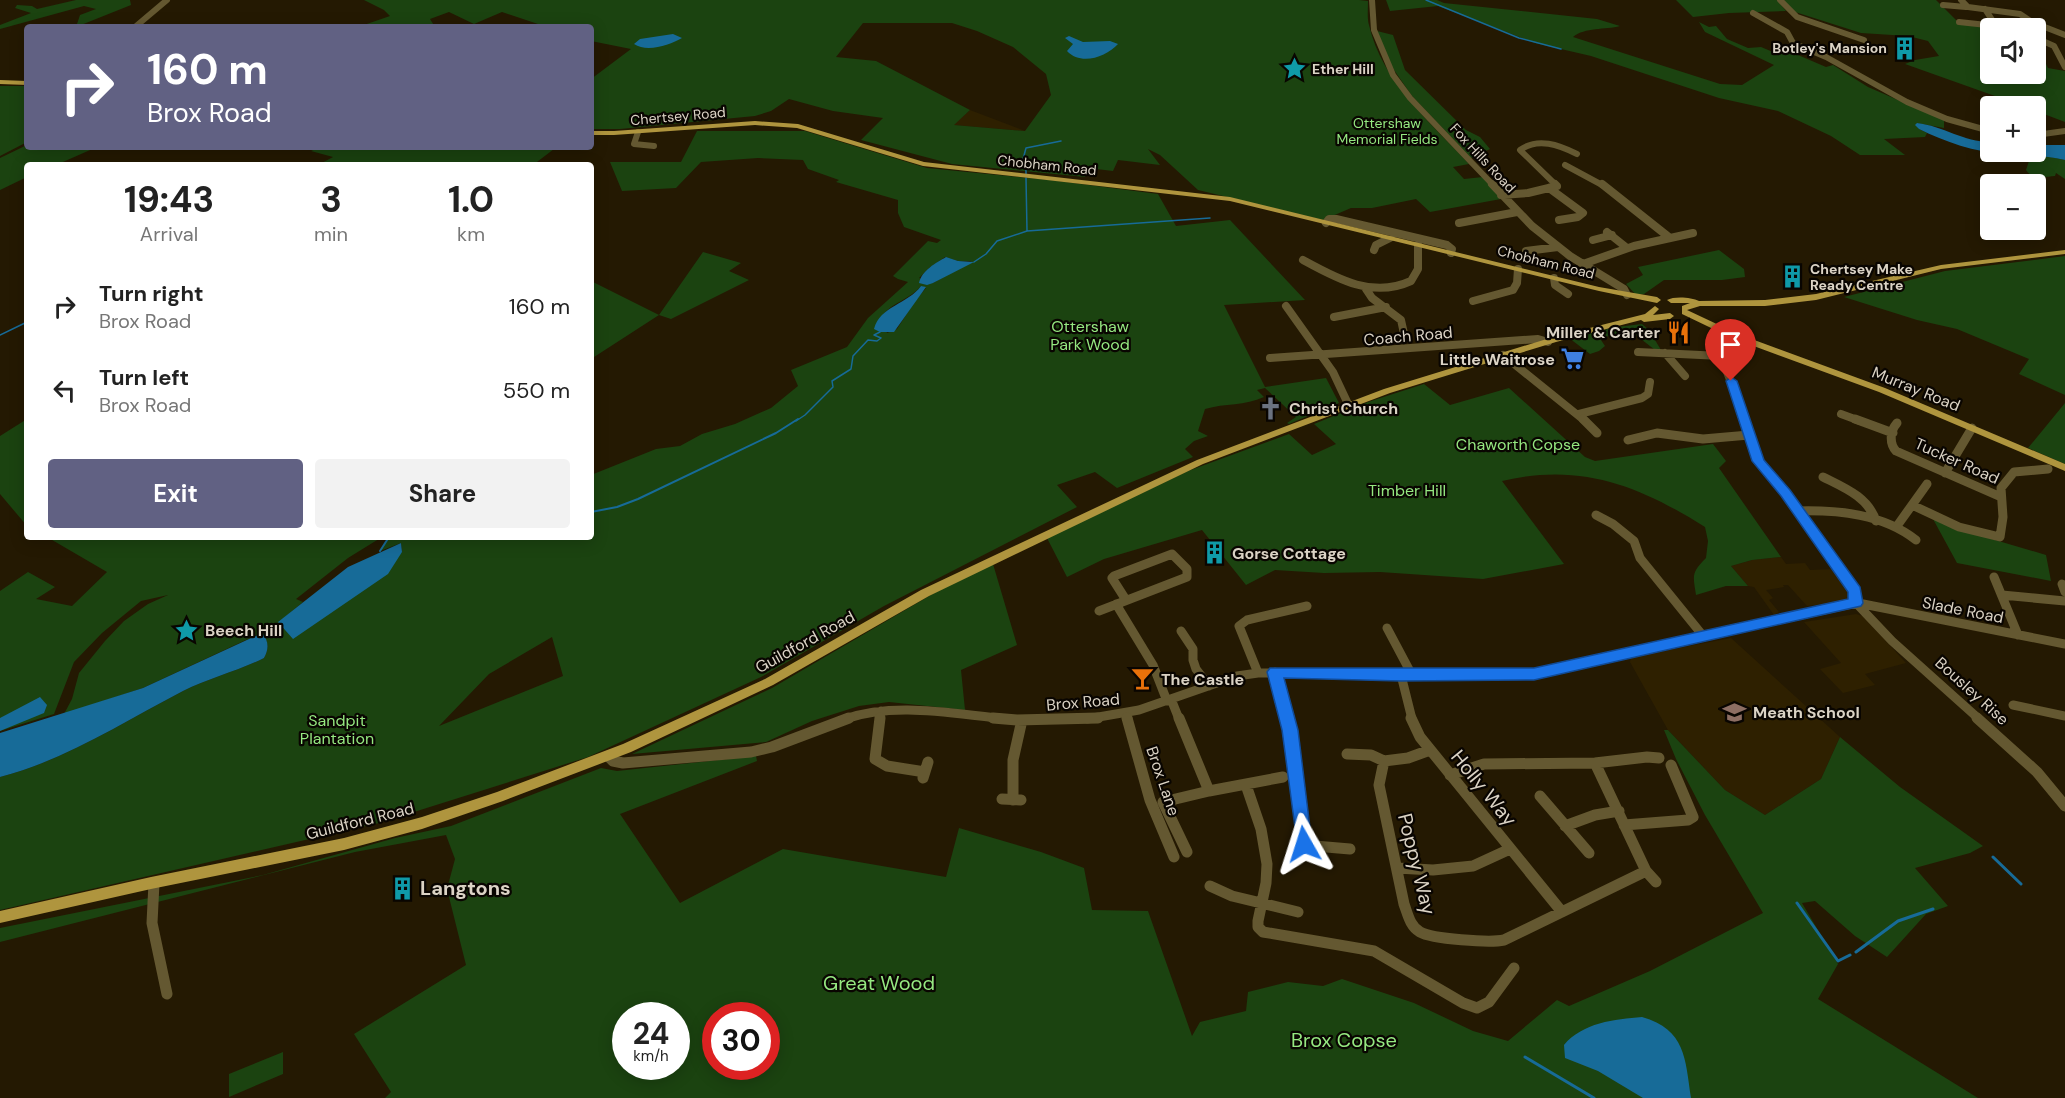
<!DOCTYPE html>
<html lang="en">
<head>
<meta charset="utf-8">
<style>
	:root { --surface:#fff; --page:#f2f2f2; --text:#222; --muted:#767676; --accent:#616183 }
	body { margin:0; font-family:"DM Sans",sans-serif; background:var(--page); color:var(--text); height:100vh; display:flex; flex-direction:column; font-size:22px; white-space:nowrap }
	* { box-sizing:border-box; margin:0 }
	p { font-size:20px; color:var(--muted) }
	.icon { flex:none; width:33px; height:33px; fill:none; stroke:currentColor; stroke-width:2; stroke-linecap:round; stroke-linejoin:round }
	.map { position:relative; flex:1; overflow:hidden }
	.details { position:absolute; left:24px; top:162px; width:570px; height:378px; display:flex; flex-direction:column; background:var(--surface); border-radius:6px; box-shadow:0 3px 15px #0003 }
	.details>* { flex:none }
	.top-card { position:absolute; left:24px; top:24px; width:570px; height:126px; border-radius:6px; box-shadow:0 3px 15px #0003; background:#616183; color:#fff; overflow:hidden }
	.fabs { position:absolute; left:1980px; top:18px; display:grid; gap:12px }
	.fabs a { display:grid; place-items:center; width:66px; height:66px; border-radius:6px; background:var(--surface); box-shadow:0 3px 15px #0003; font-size:30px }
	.speed { position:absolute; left:612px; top:1002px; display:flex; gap:12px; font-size:30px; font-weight:700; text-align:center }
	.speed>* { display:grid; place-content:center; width:78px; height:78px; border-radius:50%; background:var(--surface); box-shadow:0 3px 15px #0003; line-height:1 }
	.speed small { font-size:15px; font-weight:400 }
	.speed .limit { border:9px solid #d22; background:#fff; color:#111 }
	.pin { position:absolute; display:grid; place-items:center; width:51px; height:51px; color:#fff; margin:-62px -26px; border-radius:50% 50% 50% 0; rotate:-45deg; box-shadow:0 0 6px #0007 }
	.pin .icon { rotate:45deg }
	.me { position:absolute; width:66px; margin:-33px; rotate:354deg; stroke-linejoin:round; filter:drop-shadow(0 0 4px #0008) }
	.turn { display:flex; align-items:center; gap:21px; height:126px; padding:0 24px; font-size:27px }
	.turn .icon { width:78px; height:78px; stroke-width:2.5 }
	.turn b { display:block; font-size:42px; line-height:51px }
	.eta { display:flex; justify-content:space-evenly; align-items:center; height:102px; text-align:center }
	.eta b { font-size:36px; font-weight:700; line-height:42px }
	.action { display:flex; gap:12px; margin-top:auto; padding:12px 24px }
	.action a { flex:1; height:69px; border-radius:6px; background:var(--accent); color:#fff; font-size:24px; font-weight:700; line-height:69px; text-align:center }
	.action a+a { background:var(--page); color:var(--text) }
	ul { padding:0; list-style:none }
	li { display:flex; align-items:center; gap:18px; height:84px; padding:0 24px }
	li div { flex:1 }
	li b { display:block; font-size:22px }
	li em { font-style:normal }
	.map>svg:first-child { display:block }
	.built { fill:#2e2000 }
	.green { fill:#1b4310; fill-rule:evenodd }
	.water { fill:#176b98 }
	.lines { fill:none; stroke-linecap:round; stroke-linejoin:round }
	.stream-far2 { stroke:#176b98; stroke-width:1.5 }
	.stream-far1 { stroke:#176b98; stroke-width:2 }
	.stream { stroke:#176b98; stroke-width:3 }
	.minor-far3 { stroke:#645831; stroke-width:6 }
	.minor-far2 { stroke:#645831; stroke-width:8 }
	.minor-far1 { stroke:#645831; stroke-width:9 }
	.minor { stroke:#645831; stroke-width:11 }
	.major { fill:#af953e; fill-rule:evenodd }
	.route { fill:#1a73e8; stroke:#114b97; stroke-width:1.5 }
	.labels { text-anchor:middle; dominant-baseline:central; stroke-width:4.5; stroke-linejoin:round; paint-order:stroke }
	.far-poi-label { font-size:14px; font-weight:bold; fill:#dbd3c5; stroke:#090501; text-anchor:start }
	.far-street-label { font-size:14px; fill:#dbd3c5; stroke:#090501 }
	.far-park-label { font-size:14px; fill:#95e880; stroke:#090501 }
	.park-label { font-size:16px; fill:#95e880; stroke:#090501 }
	.poi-label { font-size:16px; font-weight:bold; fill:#dbd3c5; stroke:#090501; text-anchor:start }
	.street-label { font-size:16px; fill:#dbd3c5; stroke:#090501 }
	.near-street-label { font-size:20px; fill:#dbd3c5; stroke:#090501 }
	.near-poi-label { font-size:20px; font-weight:bold; fill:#dbd3c5; stroke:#090501; text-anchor:start }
	.near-park-label { font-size:20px; fill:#95e880; stroke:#090501 }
</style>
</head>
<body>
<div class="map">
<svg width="2065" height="1098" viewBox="0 0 2065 1098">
	<rect width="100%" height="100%" fill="#241902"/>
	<path class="built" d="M970,110L1025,131L953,125Z
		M1781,557L1786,564L1805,563L1810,570L1834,569L1848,590V597L1841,602L1807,606L1788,585H1783L1784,587L1766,590L1773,598L1769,600L1779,612L1774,615L1754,587L1748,586L1731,566L1752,560Z
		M1856,614L1863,616L1906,663L1865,674L1875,685L1843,693L1820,669L1841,663L1804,622Z
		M1731,638L1840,737L1821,779L1765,815L1725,790L1668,730L1630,662L1631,657Z"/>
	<path class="green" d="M76,0H130L131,5L76,27L80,15L96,9L84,6L0,29V25L31,13L15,8L17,5L32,6L37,9Z
		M364,0H1359L1368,1C1368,9 1367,18 1369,25C1382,82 1431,123 1469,164L1453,167L1464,179L1483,177L1501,199L1430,212L1416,199L1372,208H1351L1323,220L1198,190L1160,155L1148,149L1160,165L1118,160L1113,171L1088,168L1085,177L952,164L861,140L883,118L833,111L789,99L771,111L755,116L620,129H591V79L631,49L591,41V27H547L502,12L474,24L449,12L430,19L435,27H358L390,16L384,10ZM863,23H952L977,31L1013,47L1046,74L1051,95L1025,131L954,125L970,110L876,61L836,57Z
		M1386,0H1437L1444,3L1597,19L1620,26C1605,30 1585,27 1573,37L1720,84L1742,85L1774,65L1705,32L1699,22L1709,27L1716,26L1727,39L1748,48L1761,47L1773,52H1791L1826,67L1833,65L1868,87L1944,120V128L1917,123L1919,129L1927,133L1925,137L1884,139L1905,155H1860L1831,136L1778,111L1719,98L1591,56L1535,43L1438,6L1390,11Z
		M1676,0H1777L1786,11L1729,13L1693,17Z
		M1784,0H1936L1959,23L1999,28H1990V74H2036V43L2048,68L2065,71V122L2036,111V106H2023L1905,64L1915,60L1939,56L1928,41L1908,36L1861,33L1792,11Z
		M1377,31L1393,35L1405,70L1466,130L1480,137L1490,149L1471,158L1412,96L1392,67Z
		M0,86H27V142L0,156Z
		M697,131H805L927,168L1050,180L1158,194L1176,226L1230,220L1305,300L1224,305L1265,387L1326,378L1339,403L1289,424L1287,423L1296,417L1265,388L1257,390L1264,397C1245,406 1225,403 1205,409L1198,431L1208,436L1194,441L1185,449L1193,457L1117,488L1095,472L1057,485L1077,507L884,606L761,677L588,757L379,823L0,910V777C66,760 123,722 183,691C209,678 238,671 264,658C269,649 269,641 261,633L143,688L64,714L72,699L79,673L105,641L124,621L148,604L168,595L141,601L102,633L74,662L54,714L0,731V591L28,572L55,587L36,599L72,606L107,572L47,537H382L348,558L296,599L303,602L279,622L402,552L401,543L380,551L389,537H591V475L656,449L680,446L702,434L735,424L771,408L798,386L791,370L847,347L868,318L908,282L898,279L893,276L928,241L937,243L941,240L904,227L898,213V200L836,182L839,180L808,169L803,160L758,158L701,162L676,188L622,191L610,162H681ZM945,257L958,261H972L933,283L919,278L929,268ZM921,286L926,288L915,301L897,329L887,333L881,318C889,303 910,300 921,286ZM552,637L563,676L439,726L489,674Z
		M27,145V147H97L56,165H27V177L0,190V158Z
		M320,147H546L554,149L533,165H318L333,157L311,151Z
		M2046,156L2065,160V179L2056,173L2055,176C2045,177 2032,180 2026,170L2030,158Z
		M1719,250L1744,269L1745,277L1722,280H1664L1644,294L1636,295L1626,284L1643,275L1638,267Z
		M703,252L741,263L729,271L749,280L671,319L659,315L591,359V281L659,315Z
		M2065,256V395L2019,374L2029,359L1957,329L1917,320L1844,297L1945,271Z
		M1642,324L1657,337L1655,340L1661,350H1655L1632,332L1621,335L1612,334L1601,340L1605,346L1599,351L1590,354L1569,338L1617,327Z
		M1424,384L1450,405L1509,388L1585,457L1595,461L1713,444L1726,461L1719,468L1781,557L1752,560L1731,566L1748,586H1726L1696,595C1693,575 1691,573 1706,558L1708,541L1705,527C1640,486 1581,462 1502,481L1564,564L1483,579L1380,572L1324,573L1275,570L1246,585L1202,530L1104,559L1067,577L1047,538L1188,471L1289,434L1312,455L1336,444L1314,424L1368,402Z
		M2065,403V464L2028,448Z
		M27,419V526L0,494V436Z
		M1933,519L1968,532L2046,555L2051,581L1957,563Z
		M993,564L1017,645L961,670L965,710L889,702L859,706L812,721L766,742L632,754L772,688L936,592Z
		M1664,730H1668L1725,790L1765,815L1821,779L1840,737L1900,787L1983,846L1970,853L1915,868L1948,906L1926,914L1887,957L1855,936L1815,901L1802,903L1838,964L1818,999L1978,1098H385L391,1092L354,1034L466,965L447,889L455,859L446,835L355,852L0,942V928L263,875L395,838L451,826L601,768L617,771L756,756L757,761L620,814L680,903L783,849L946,877L959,828L1041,852L1084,868L1092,910L1148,911L1192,1036L1200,1022L1246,1011L1248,992L1288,982L1323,986L1342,979L1414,1003L1473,1031L1508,1041L1557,1000L1569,1006L1650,971L1763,913L1705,815L1676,759ZM626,1016H676V1066H626ZM716,1016H766V1066H716Z
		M283,1052V1074L229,1097V1074Z"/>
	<path class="water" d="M673,34L682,38C670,45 647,53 634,44L640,39Z
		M1069,36L1083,42L1110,41L1118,44C1106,57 1081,66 1067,51L1073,44L1065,38Z
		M1917,123C1943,126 1964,142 1990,142V152H2036V145H2065V160C2044,155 2026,156 2004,154C1975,152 1945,142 1919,129L1915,125Z
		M946,257L958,261L974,262L933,283L927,285L919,283C922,270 936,263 946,257Z
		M921,286L926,287L894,332H880L874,329C880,306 908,304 921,286Z
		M401,543L402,552L388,574L293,639L278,622L348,567Z
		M262,633C269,641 269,649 264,658C238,671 209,678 183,691C123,722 66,760 0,777V733L143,688Z
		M40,697L47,705L44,713L0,731V718Z
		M1642,1017C1686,1030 1685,1058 1691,1098H1643L1598,1071L1565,1058L1564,1045C1582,1023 1615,1019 1642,1017Z"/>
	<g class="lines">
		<path class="stream-far2" d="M1426,0L1519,38L1561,49
			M1026,174V165L1022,163L1026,148L1061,141
			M1026,178L1027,231
			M974,262L986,254L997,241L1027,231L1210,218
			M0,335L27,322
			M796,421L805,415L833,387L832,381L851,369L853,356L868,340L877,341L881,338L874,335L880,332"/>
		<path class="stream-far1" d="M591,512L617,507L638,499L776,433L798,419
			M462,537L465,539L474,537
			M380,551L389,537"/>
		<path class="stream" d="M1993,857L2021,884
			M1797,903L1838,961L1850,955
			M1856,952L1898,921L1933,909
			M1525,1057L1594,1098"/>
		<path class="minor-far3" d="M1372,0L1374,30L1393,75L1410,98L1494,186
			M1780,0L1797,17L1864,40
			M1961,0L1968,7L2020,14L2032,22L2065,35
			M1943,5L1966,7
			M1985,9L1996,26L2010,28
			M1753,13L1787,32L1793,43L1826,57L1907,102L1947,119L1990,131
			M1959,22L1996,26
			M135,27L167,0
			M2036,38L2054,46L2065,67
			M638,132L634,144L654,146
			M2036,135L2065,131
			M1565,165L1604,186
			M1557,186L1520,150C1538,137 1559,145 1577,154"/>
		<path class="minor-far2" d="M1492,184L1532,226L1570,256L1624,289L1627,295
			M1602,184L1670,238
			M1549,188L1583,213L1578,217L1559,220
			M1501,195L1528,193L1557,186L1555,184
			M1326,223L1329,219H1336L1447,245L1452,249L1451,253
			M1459,223L1517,212
			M1607,232L1627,248
			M1593,240L1612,235
			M1374,250L1376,245L1390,238
			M1526,251L1558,247
			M1303,260C1336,278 1372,299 1411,281L1418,269V245
			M1583,264L1634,246L1693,233
			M1554,278L1555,285L1568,294
			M1366,289L1372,298L1401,320L1405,338
			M1473,301L1513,290L1517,283L1518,269
			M1286,306L1333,372L1349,406
			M1334,317L1386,307
			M1726,333L1717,346L1746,421
			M1638,352L1721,356
			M1665,353L1685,376
			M1503,355L1585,421
			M1270,358L1538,339L1548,342
			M1579,414L1642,398L1648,394L1650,382
			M1841,414L1860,421"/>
		<path class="minor-far1" d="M1583,419L1597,433
			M1855,419L1893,433
			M1897,423C1890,431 1889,443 1896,451L2001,497
			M1628,440L1657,433L1703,439L1749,435
			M1945,473L1972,428
			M1823,477C1845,488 1868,497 1876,521
			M1912,505L1959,527L2000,537L2003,517L2001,488L2014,472L2048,469
			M1798,511C1839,510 1883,514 1916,540
			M1596,515L1613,524L1634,541L1640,558L1704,637
			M1897,526L1927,484
			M1994,577L2018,635
			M2062,584L2065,592
			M2002,595L2065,601
			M1856,603L1892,641L1979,719
			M1858,603L2065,644
			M1116,604L1153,665L1167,701
			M1099,611L1187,577V569L1172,554L1114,576L1112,578L1126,600
			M1387,628L1412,675
			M1181,631L1193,649V660L1196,669L1209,686
			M1275,672L1287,719
			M1258,673L1239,626L1247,620L1307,606
			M1401,675L1412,719
			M1171,699L1179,719
			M2013,705L2065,716
			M1126,713L1128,719
			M845,719C897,701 957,715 1010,719
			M880,719L881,711
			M1087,719L1139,710L1237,676L1258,673L1534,674L1856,603L1855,591L1785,493L1759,461L1745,419"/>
		<path class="minor" d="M880,718L875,759L887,766L925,772
			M993,718L1017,720L1098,718
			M1127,718L1150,800L1174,857
			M1179,718L1209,791L1283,777
			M1287,718L1303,845L1350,849
			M1411,718L1420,737L1562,912
			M1977,718L2037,772L2065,806
			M1430,750L1408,758L1384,761L1379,785L1404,904C1408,915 1410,926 1420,932C1432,939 1490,943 1504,940L1646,871L1595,763
			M1347,754L1371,755L1384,761
			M608,756L613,761L623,763L751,752L772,747L849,718
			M1450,775L1484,764L1595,763L1647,757L1659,758
			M923,778L928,762
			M1246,785L1261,829L1267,864L1266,883L1258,921V927L1263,932L1374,951L1463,1003L1477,1008L1489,1002L1514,968
			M1540,796L1589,853
			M1002,799L1021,800
			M1013,800V760L1022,720
			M1624,825L1688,820L1693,817L1671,765
			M1565,826L1595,815L1619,811
			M1187,852L1163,802L1209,791
			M1397,868L1433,870L1473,866L1510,849
			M1646,871L1656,882
			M154,883L152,923L167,994
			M1210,886L1232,896L1298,912"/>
		<path class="major" d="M0,80L27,81V85L0,84Z
			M755,121L798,124L924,162L1230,197L1599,287L1657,297L1661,300L1657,303L1599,291L1230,201L923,166L797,128L755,125L614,135H591V131H614Z
			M2065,250V254L1941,269L1816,300L1765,306H1700L1687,310L1738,334L1885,388L2065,464V471L1879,392L1732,338L1682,314V306L1690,303H1671L1667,300C1674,296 1691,297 1699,301L1765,300L1816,294L1941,265Z
			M1655,306L1659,309L1653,315L1670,313L1674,316L1670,319L1644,322L1641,320L1556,342L1390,393L1203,464L929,596L773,685L631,752L503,801L422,829L344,850L151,889L0,923V911L151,877L344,838L422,817L497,792L623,744L765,679L921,590L1197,460L1384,389L1550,338L1645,314Z"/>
	</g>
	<path class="route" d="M1731,377L1737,381L1764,460L1790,490L1860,587L1863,603L1861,606L1534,680L1401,681L1284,678L1298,730L1312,844L1309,850L1304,852L1298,850L1282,730L1267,672L1270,668H1534L1848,599V592L1781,496L1752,461L1726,381Z"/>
	<defs>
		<symbol id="building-bare" viewBox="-9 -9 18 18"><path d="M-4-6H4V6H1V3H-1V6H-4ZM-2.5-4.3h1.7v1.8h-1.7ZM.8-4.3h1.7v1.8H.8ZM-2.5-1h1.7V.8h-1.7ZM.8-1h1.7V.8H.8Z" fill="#0f9aa8" stroke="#090501" stroke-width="2.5" paint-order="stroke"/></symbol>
		<symbol id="sight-bare" viewBox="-9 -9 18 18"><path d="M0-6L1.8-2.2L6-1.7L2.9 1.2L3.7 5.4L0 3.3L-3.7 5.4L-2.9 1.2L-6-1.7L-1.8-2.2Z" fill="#0f9aa8" stroke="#090501" stroke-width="2.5" paint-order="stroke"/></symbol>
		<symbol id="restaurant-bare" viewBox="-9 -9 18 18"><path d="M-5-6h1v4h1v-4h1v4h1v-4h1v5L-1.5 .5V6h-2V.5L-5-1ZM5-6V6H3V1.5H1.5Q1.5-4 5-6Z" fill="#e8710a" stroke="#090501" stroke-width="2.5" paint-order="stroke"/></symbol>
		<symbol id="supermarket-bare" viewBox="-9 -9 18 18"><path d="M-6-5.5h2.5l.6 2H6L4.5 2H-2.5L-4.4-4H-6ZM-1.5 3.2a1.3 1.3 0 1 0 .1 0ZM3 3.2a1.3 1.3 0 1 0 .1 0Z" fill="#3f7fe0" stroke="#090501" stroke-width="2.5" paint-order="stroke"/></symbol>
		<symbol id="church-bare" viewBox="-9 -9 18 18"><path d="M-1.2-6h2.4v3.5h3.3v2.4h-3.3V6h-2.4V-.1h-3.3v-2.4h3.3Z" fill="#6b7280" stroke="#090501" stroke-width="2.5" paint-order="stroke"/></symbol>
		<symbol id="bar-bare" viewBox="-9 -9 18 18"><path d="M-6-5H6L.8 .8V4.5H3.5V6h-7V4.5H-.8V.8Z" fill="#e8710a" stroke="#090501" stroke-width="2.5" paint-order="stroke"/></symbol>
		<symbol id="school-bare" viewBox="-9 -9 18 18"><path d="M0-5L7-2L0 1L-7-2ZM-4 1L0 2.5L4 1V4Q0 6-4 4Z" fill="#8d6e63" stroke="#090501" stroke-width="2.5" paint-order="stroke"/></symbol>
	</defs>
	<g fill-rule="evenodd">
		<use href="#building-bare" x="1888" y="32" width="33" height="33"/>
		<use href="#sight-bare" x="1278" y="52" width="33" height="33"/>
		<use href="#building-bare" x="1776" y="260" width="33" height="33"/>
		<use href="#restaurant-bare" x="1662" y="316" width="33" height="33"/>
		<use href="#supermarket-bare" x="1556" y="342" width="33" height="33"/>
		<use href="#church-bare" x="1254" y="392" width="33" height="33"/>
		<use href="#building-bare" x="1198" y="536" width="33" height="33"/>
		<use href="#sight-bare" x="170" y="614" width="33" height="33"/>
		<use href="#bar-bare" x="1126" y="662" width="33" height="33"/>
		<use href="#school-bare" x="1718" y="696" width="33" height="33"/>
		<use href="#building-bare" x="386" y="872" width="33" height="33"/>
	</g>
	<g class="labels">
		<g class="far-poi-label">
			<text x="1887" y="48" text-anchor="end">Botley's Mansion</text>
			<text x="1312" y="69">Ether Hill</text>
			<text x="1810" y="269">Chertsey Make<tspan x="1810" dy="16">Ready Centre</tspan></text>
		</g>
		<g class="far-street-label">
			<text transform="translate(678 116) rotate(-5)">Chertsey Road</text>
			<text transform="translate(1483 158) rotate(47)">Fox Hills Road</text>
			<text transform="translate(1047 165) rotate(6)">Chobham Road</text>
			<text transform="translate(1546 262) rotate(14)">Chobham Road</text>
		</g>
		<g class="far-park-label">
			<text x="1387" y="123">Ottershaw<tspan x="1387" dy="16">Memorial Fields</tspan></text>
		</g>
		<g class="park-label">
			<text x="1090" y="326">Ottershaw<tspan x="1090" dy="18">Park Wood</tspan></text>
			<text x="1518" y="444">Chaworth Copse</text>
			<text x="1407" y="490">Timber Hill</text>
			<text x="337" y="720">Sandpit<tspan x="337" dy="18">Plantation</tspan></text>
		</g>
		<g class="poi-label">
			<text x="1660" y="332" text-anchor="end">Miller &amp; Carter</text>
			<text x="1555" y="359" text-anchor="end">Little Waitrose</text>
			<text x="1289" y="408">Christ Church</text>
			<text x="1232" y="553">Gorse Cottage</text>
			<text x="205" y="630">Beech Hill</text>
			<text x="1161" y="679">The Castle</text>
			<text x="1753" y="712">Meath School</text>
		</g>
		<g class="street-label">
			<text transform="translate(1408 336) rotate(-5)">Coach Road</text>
			<text transform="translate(1916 389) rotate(22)">Murray Road</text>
			<text transform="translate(1957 461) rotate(24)">Tucker Road</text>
			<text transform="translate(1963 610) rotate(11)">Slade Road</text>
			<text transform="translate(805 642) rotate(-29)">Guildford Road</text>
			<text transform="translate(1972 691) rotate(42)">Bousley Rise</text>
			<text transform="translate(1083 702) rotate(-5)">Brox Road</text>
			<text transform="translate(1163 781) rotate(71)">Brox Lane</text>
			<text transform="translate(360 821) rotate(-14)">Guildford Road</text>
		</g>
		<g class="near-street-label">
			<text transform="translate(1484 788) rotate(51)">Holly Way</text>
			<text transform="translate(1417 864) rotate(76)">Poppy Way</text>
		</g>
		<g class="near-poi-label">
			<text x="420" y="888">Langtons</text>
		</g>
		<g class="near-park-label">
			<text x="879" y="983">Great Wood</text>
			<text x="1344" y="1040">Brox Copse</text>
		</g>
	</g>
</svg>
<div class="fabs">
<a><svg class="icon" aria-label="sound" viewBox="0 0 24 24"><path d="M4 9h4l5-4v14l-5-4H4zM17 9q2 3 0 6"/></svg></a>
<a>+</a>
<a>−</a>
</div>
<div class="speed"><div>24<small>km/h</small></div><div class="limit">30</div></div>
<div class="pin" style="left:1731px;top:381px;background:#d93025"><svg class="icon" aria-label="arrive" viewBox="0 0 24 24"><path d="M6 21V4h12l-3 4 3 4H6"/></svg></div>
<svg class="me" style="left:1304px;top:844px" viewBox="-20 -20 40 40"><path d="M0-17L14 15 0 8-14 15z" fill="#1a73e8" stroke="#fff" stroke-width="4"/></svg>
<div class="top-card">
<div class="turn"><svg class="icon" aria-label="right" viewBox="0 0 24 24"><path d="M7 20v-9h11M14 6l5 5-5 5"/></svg><div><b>160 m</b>Brox Road</div></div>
</div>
<section class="details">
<div class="eta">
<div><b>19:43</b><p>Arrival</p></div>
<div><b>3</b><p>min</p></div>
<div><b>1.0</b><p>km</p></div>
</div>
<ul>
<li><svg class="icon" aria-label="right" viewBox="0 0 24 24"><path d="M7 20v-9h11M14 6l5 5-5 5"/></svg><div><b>Turn right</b><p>Brox Road</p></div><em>160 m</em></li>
<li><svg class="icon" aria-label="left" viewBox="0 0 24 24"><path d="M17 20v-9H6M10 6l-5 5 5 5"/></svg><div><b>Turn left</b><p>Brox Road</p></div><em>550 m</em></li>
</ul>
<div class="action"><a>Exit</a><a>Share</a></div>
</section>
</div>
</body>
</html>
